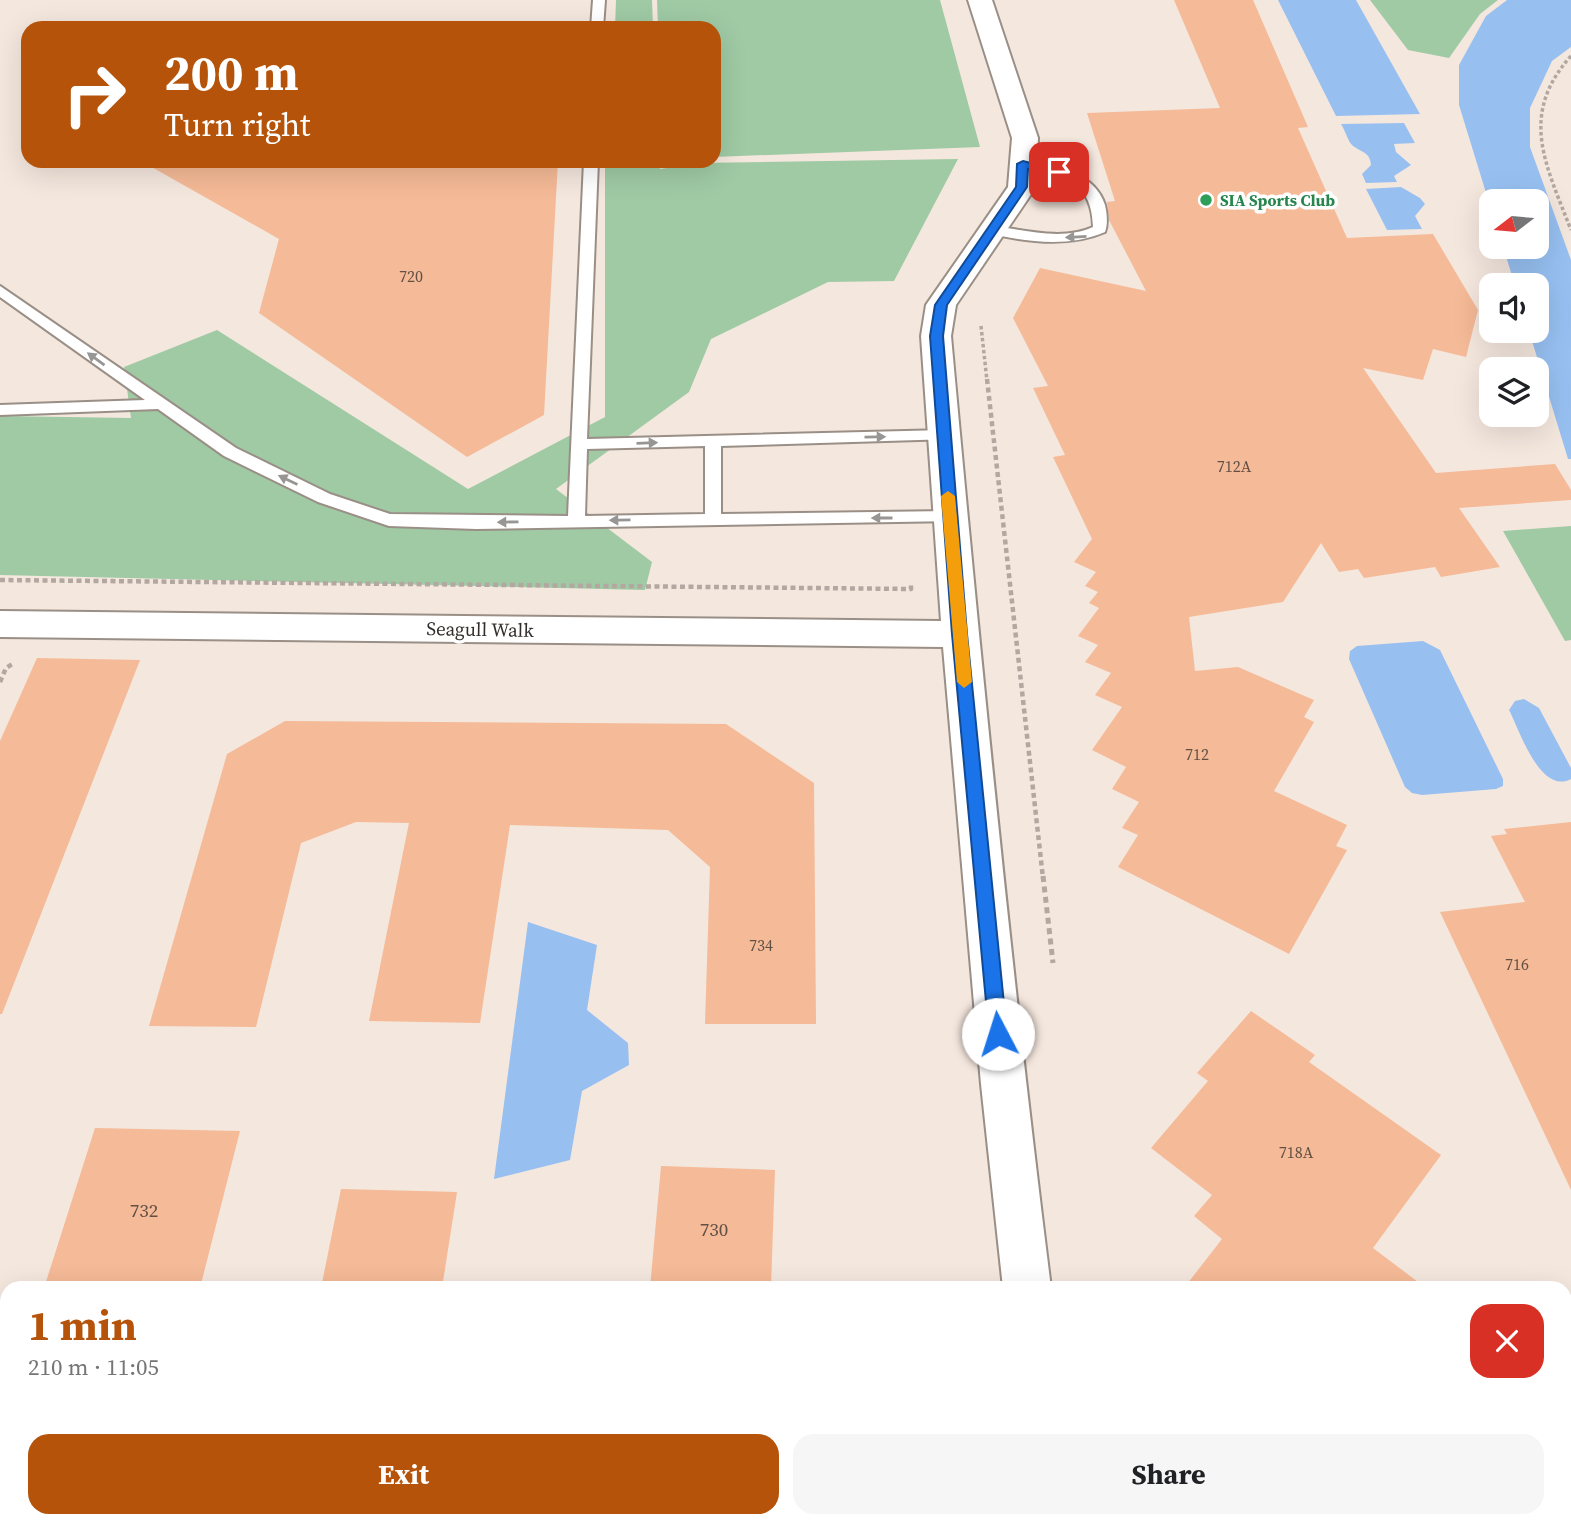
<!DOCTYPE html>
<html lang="en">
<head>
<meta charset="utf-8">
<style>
	:root { --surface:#fff; --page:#f6f6f6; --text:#202124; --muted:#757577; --accent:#b45309 }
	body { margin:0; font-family:"Source Serif 4",serif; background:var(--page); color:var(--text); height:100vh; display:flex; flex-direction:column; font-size:26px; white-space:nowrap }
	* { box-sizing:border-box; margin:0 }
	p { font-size:23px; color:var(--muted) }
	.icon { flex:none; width:38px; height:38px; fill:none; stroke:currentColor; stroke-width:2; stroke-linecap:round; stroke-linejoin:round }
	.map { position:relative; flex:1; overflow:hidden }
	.sheet { position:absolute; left:0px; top:1281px; width:1572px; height:247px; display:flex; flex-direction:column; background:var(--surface); border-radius:21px 21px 0 0; box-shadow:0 7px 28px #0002 }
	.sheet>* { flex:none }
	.hud { position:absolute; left:21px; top:21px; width:700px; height:147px; border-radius:21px; box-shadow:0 7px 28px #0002; background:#b45309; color:#fff; overflow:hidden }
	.needle { width:46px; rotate:254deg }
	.controls { position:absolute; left:1479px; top:189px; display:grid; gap:14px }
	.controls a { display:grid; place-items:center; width:70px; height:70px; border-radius:14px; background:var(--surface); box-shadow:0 7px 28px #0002; font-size:35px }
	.pin { position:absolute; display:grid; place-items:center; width:60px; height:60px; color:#fff; margin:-30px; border-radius:14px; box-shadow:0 4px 10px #0006 }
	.me { position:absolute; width:77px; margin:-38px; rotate:355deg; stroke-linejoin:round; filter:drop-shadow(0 0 5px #0008) }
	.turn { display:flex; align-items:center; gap:24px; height:147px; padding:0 28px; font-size:32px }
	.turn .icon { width:91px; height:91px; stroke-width:2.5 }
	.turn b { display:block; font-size:49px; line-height:60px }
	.round { display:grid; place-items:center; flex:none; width:74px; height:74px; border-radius:21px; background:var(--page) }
	.head { display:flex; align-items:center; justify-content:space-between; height:119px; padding:0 28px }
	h1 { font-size:42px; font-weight:700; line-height:52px; color:var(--accent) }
	.cta { display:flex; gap:14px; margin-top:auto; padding:14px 28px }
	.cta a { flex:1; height:80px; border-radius:21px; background:var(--accent); color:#fff; font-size:28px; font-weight:700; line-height:80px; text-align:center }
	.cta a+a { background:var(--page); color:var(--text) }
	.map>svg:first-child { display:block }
	.green { fill:#9fcaa4 }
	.water { fill:#97c0f1 }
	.building { fill:#f5ba97 }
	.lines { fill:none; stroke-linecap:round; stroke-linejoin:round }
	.service-casing { stroke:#9a8f86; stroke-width:4 }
	.minor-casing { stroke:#9a8f86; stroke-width:4 }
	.path-far2 { stroke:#b3a8a1; stroke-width:3.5; stroke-dasharray:3.5 2.5; stroke-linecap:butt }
	.path-far1 { stroke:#b3a8a1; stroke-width:4.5; stroke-dasharray:5 3.5; stroke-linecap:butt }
	.path { stroke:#b3a8a1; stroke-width:5; stroke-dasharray:6 4.5; stroke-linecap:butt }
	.service { fill:#fff; fill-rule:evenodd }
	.minor { fill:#fff; fill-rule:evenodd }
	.oneway { fill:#989694 }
	.route { fill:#1a73e8; stroke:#114b97; stroke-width:2 }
	.slow { fill:#f59e0b }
	.leisure-dot { fill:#2e9e5b; stroke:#fff; stroke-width:2.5 }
	.labels { text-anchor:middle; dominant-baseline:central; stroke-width:7; stroke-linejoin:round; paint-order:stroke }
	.far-leisure-label { font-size:16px; font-weight:bold; fill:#27864d; stroke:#fff; text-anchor:start }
	.number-label { font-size:16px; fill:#635045 }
	.street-label { font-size:19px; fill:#322d2a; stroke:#fff }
	.near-number-label { font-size:19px; fill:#635045 }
</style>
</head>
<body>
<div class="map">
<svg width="1571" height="1527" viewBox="0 0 1571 1527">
	<rect width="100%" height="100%" fill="#f4e7de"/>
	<path class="green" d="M616,0H652L653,28H615Z
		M657,0H940L980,147L714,157V28H658Z
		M1370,0H1498L1480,14L1449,58L1408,50Z
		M958,159L894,281L828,282L711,339L689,392L556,489L652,562L645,590L0,575V416L131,418L124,367L217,330L468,489L605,417V161H659L660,169L699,163Z
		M1571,526V640L1565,641L1503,531Z"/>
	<path class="water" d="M1278,0H1356L1420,114L1336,116Z
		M1507,0H1571V47L1552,61L1530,108V147L1571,260V459H1568L1529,331H1536V285H1515L1503,247H1536V201H1491V209L1459,105V65L1486,16Z
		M1404,123L1415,143L1394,144L1396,152L1411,165L1394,176L1397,182L1366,183L1362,174L1371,165C1370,151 1361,153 1352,145C1348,141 1345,130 1341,124Z
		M1401,187L1420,198L1425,204L1415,216L1422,229L1387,230L1366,189Z
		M1423,641L1440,650L1503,779V786L1496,789L1422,795L1412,793L1405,787L1349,659L1350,651L1357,646Z
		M1524,699L1539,708L1571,768V779C1540,795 1520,731 1509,710L1515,701Z
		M528,922L597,945L587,1010L628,1043L629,1065L582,1091L570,1160L494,1179Z"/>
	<path class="building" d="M1174,0H1253L1308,127L1298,128L1347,238L1433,234L1478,310L1466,357L1433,349L1423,380L1363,368L1436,473L1555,464L1571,490V500L1459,508L1500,567L1441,577L1435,567L1364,578L1358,569L1339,572L1321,543L1283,602L1189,617L1195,671L1238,667L1314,700L1304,717L1314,722L1274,791L1347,825L1336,846L1347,850L1289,954L1118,867L1138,835L1122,828L1139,802L1112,789L1126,767L1092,750L1122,707L1095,695L1111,673L1085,662L1098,645L1078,636L1099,608L1089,603L1098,592L1085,586L1096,572L1074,562L1092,539L1053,457L1065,455L1033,388L1048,386L1013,318L1040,268L1146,291L1109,220L1107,202L1115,201L1087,113L1220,108Z
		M141,161H558L544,415L467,457L259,313L279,239Z
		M37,658L140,660L2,1014H0V741Z
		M285,721L726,724L814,783L816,1024H705L710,867L668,830L510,825L480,1023L369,1021L409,823L356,822L301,843L256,1027L149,1026L227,754Z
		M1571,822V1190L1440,912L1525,902L1491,836L1507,834L1504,829Z
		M1251,1011L1315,1055L1309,1062L1441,1155L1373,1248L1426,1288H1184L1222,1239L1194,1216L1212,1195L1151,1148L1208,1081L1197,1073Z
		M95,1128L240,1131L200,1288H44Z
		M661,1166L775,1170L771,1288H650Z
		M341,1189L457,1192L442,1288H321Z"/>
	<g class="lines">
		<defs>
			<path id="service" d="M593,0H605L603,28H591Z
				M584,161H598L587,439L946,430L954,435L952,439L721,446V514L950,511L958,517L956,521L476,529L389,526L318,502L224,456L158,409L0,415V405L145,400L0,297V286L236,448L330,494L390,514L568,516ZM705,446V514L585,516L587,449Z
				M1023,161C1054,166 1094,171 1105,205C1107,214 1108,224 1105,232C1069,248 1025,242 988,233L986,230L993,226C1025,230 1062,241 1093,227C1092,176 1058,177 1018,168L1016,165Z"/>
			<path id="minor" d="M968,0H992L1038,138L1036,187L956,305L951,336C980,654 1011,971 1051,1288H1003L981,1084L943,647L0,637V611L941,621L921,336L926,305L1008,187L1012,138Z
				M1030,1521H1082L1083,1527H1029Z"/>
		</defs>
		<use href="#service" class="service-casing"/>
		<use href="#minor" class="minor-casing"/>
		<path class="path-far2" d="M1571,56C1518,115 1546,165 1571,230
			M981,326L987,381"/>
		<path class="path-far1" d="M987,379L1043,878
			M0,580L911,589V585
			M0,682L6,668L14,663"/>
		<path class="path" d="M1043,876L1053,963"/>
		<use href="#service" class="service"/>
		<use href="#minor" class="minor"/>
	</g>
	<defs><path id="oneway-solid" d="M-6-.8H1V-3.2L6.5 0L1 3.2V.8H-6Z" transform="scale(1.75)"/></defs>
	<g class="oneway">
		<use href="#oneway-solid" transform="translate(1076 237) rotate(177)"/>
		<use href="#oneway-solid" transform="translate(96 359) rotate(-144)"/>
		<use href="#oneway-solid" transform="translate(875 437) rotate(-1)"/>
		<use href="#oneway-solid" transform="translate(647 443) rotate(-2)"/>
		<use href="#oneway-solid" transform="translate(288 480) rotate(-154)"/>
		<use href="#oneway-solid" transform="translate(882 518) rotate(180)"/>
		<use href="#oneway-solid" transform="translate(620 520) rotate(179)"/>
		<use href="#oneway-solid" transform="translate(508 522) rotate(179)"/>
	</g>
	<path class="route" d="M1023,161L1065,172L1059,175L1028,169L1027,187L947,305L943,336L967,634L1007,1034L1005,1040L998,1042L992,1040L989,1034L952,634L930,336L935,305L1016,187L1017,164Z"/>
	<path class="slow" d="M948,491L955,496L972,682L964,688L957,682L941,496Z"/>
	<circle class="leisure-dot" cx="1206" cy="200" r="7"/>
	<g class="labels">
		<g class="far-leisure-label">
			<text x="1220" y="200">SIA Sports Club</text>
		</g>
		<g class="number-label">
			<text x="411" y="276">720</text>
			<text x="1234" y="466">712A</text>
			<text x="1197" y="754">712</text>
			<text x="761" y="945">734</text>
			<text x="1517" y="964">716</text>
			<text x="1296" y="1152">718A</text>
		</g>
		<g class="street-label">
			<text transform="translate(480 629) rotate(1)">Seagull Walk</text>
		</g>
		<g class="near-number-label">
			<text x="144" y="1210">732</text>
			<text x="714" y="1229">730</text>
		</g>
	</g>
</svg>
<div class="controls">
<a><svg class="needle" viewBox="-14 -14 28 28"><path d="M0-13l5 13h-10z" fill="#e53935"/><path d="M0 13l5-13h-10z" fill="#757577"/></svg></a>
<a><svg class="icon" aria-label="sound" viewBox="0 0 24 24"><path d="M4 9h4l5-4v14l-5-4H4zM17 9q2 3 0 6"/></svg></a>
<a><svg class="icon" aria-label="layers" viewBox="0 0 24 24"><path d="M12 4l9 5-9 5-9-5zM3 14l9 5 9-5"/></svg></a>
</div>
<div class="pin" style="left:1059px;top:172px;background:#d93025"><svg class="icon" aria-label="arrive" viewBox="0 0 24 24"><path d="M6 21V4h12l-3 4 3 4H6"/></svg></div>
<svg class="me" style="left:998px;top:1034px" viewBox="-20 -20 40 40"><circle r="19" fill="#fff"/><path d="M0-13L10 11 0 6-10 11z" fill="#1a73e8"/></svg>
<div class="hud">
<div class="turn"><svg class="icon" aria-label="right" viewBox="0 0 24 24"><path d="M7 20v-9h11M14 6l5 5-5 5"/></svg><div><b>200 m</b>Turn right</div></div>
</div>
<section class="sheet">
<div class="head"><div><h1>1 min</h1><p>210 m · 11:05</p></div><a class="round" style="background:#d93025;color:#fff"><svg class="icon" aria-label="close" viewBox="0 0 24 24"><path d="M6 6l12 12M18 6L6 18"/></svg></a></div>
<div class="cta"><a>Exit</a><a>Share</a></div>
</section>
</div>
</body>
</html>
